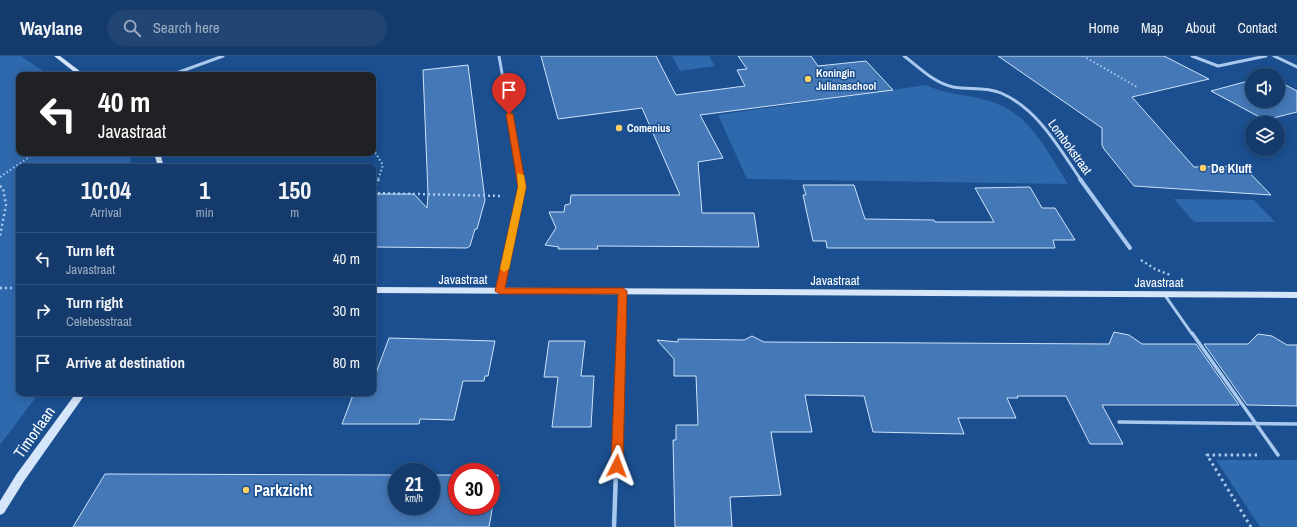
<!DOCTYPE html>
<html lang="en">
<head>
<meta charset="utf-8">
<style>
	:root { --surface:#143b6b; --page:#214673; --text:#f1f3f6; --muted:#9dadc1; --line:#33557e }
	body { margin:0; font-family:"Archivo Narrow",sans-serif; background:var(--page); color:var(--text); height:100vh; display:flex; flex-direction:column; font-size:15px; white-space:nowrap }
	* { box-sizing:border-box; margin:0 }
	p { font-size:13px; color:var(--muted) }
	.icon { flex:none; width:22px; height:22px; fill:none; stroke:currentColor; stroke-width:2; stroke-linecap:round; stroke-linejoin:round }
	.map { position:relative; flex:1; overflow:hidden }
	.details { position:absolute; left:16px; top:108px; width:360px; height:232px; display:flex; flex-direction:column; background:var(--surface); border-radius:8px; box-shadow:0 2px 10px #0003,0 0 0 1px var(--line) }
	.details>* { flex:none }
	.hud { position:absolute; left:16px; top:16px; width:360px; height:84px; border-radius:8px; box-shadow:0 2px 10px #0003,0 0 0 1px var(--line); background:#202124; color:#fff; overflow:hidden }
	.buttons { position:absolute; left:1245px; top:12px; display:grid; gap:8px }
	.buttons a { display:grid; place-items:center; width:40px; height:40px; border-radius:50%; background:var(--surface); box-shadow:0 2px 10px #0003,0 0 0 1px var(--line); font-size:20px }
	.speed { position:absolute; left:388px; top:407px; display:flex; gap:8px; font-size:20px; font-weight:700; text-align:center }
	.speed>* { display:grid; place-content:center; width:52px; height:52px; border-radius:50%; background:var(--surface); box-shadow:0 2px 10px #0003,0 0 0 1px var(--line); line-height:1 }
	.speed small { font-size:10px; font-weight:400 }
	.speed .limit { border:6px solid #d22; background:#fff; color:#111 }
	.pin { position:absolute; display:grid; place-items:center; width:34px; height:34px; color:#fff; margin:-41px -17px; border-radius:50% 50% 50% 0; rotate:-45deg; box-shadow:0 0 4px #0007 }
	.pin .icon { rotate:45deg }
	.me { position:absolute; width:44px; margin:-22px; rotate:3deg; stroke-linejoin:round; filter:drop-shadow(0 0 3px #0008) }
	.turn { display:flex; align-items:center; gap:14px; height:84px; padding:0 16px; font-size:18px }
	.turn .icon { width:52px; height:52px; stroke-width:2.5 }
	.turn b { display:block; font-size:28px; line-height:34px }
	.eta { display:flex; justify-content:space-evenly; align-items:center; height:68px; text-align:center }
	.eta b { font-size:24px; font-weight:700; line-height:28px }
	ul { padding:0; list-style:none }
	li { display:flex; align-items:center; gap:12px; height:52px; padding:0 16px; border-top:1px solid var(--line) }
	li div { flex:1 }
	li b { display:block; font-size:15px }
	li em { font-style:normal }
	header { display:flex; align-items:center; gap:24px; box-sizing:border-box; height:56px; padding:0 20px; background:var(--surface); border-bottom:1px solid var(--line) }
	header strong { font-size:19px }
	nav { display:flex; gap:22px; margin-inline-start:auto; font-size:14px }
	.search { width:280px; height:36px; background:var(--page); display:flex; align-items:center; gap:10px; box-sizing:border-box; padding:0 14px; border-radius:22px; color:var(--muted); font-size:15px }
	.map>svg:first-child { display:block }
	.green { fill:#2e69ad }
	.building { fill:#4478b7; stroke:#cfe3fa }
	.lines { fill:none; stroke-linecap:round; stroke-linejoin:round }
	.path-far2 { stroke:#a9c9ee; stroke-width:2; stroke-dasharray:1.5 2.5; stroke-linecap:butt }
	.path-far1 { stroke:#a9c9ee; stroke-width:2.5; stroke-dasharray:2 3; stroke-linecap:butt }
	.path { stroke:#a9c9ee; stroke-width:3; stroke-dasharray:2.5 3.5; stroke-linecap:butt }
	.lane-far1 { stroke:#a9c9ee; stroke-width:3 }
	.lane { stroke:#a9c9ee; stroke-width:3.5 }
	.street-far2 { stroke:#a9c9ee; stroke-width:3 }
	.street-far1 { stroke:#a9c9ee; stroke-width:4 }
	.street { stroke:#a9c9ee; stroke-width:4.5 }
	.secondary { fill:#d6e6fa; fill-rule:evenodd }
	.route { fill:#ea580c; stroke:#983908 }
	.slow { fill:#f59e0b }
	.poi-dot { fill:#ffd166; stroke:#1b4f8f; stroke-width:1.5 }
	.labels { text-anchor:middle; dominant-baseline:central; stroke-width:3; stroke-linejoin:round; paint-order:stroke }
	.far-poi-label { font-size:11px; font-weight:bold; fill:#fff; stroke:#1b4f8f; text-anchor:start }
	.street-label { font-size:13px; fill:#fff; stroke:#1b4f8f }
	.poi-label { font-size:13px; font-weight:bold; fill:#fff; stroke:#1b4f8f; text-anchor:start }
	.near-street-label { font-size:16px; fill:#fff; stroke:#1b4f8f }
	.near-poi-label { font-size:16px; font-weight:bold; fill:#fff; stroke:#1b4f8f; text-anchor:start }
</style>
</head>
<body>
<header>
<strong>Waylane</strong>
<div class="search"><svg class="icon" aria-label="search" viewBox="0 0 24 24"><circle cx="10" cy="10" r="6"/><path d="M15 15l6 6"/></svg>Search here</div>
<nav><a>Home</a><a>Map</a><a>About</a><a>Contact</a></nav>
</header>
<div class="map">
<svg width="1297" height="471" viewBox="0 0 1297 471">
	<rect width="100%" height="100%" fill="#1b4f8f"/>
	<path class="green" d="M0,0H21L49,19H19V97H128L133,111H19V337H39L0,389Z
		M672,0H709L715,10L680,15Z
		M926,29C944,38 963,38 982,43C1028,53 1045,92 1068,128L747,123L718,59Z
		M1174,143L1254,144L1275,166H1194Z
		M1216,404H1297V471H1260Z"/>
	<path class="building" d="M541,0H656L676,39L745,30L737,14L747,13L738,0H811L818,10L866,5L893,34L700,59L723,102L698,106L702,157H754L759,191L597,190L598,193H558L559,191L545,189L556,172L549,156H564L565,149L570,148L571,139H680L642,52L558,63Z
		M998,0H1164L1209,23L1132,41L1194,111L1243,110L1271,139L1134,130L1104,93L1102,89V72Z
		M468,9L485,144L477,173H475L470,190L467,192L373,191V138H414L427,152L428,138L423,14Z
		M1252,24V45H1278V25L1297,35V56L1265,64L1211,35Z
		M803,129H854L865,163L934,164L935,166H994L975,132L1030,131L1042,152H1055L1075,184H1053L1055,192H827L826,185H813L803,139H806Z
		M1114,276L1129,279L1142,288H1196L1239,349H1102L1123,388H1090L1066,340H1017L1018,342H1007L1016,362H958L964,378L873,376L864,340L805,339L812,376H771L781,439L730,441L732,471H675L673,384H676V369H698L696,320H674V303L657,284L678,286V283L744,284L752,280L764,286L1109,288Z
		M1258,278L1272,280L1287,289H1297V350L1247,349L1204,288H1248Z
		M389,282L495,285L488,320H485L484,325H463L454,364L420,363L419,368H342L353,339H368L369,337H373V325Z
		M549,285H585L581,320H594L591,371H552L558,321H544Z
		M105,418L397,419V450H431V419H457V450H491V419H498L489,471H73Z"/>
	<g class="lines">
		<path class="path-far2" d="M1083,0L1137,31
			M373,93L383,109L378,124
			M0,121L35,97"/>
		<path class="path-far1" d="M0,130L3,132L6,149L0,180
			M373,134L379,123
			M373,137L501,140
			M1141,204L1155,213L1170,219
			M0,232H19"/>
		<path class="path" d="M1251,471L1207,399H1257"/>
		<path class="lane-far1" d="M1164,238L1192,278"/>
		<path class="lane" d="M1192,277L1278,399
			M1119,366L1297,368"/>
		<path class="street-far2" d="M499,0L521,124
			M904,0C919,11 934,27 953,31C969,34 985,30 1001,37C1038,53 1059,92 1081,124
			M1192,0L1218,10L1266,0
			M1274,0L1297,11
			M171,19L223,0"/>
		<path class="street-far1" d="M1080,123L1130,192
			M499,235L522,131L521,123
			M621,278L623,235"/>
		<path class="street" d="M614,471L621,277"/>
		<path class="secondary" d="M54,0H60L85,19H78Z
			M154,97H160L164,111H158Z
			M373,231L1297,236V242L373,237Z
			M76,337H86L24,425L4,457L0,459V445L16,419Z"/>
	</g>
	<path class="route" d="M509,56L513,58L526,131L505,232H623L627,235L623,410L621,414L617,415L613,414L611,410L618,238H500L495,235L518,131L506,58Z"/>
	<path class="slow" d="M517,117L524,119L526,131L509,213L504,216L500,213L518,131Z"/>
	<g class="poi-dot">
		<circle cx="808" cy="23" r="4"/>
		<circle cx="619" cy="72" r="4"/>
		<circle cx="1203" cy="112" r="4"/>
		<circle cx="246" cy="434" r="4"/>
	</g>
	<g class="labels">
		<g class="far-poi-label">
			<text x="816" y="17">Koningin<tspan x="816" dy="13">Julianaschool</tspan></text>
			<text x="627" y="72">Comenius</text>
		</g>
		<g class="street-label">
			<text transform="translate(1070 91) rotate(54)">Lombokstraat</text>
			<text x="463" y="223">Javastraat</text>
			<text x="835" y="224">Javastraat</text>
			<text x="1159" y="226">Javastraat</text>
		</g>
		<g class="poi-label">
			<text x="1211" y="112">De Kluft</text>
		</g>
		<g class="near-street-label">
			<text transform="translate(34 376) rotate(-55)">Timorlaan</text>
		</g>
		<g class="near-poi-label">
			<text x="254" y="434">Parkzicht</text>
		</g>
	</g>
</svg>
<div class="buttons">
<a><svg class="icon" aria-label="sound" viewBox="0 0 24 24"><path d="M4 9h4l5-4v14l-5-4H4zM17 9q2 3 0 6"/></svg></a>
<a><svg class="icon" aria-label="layers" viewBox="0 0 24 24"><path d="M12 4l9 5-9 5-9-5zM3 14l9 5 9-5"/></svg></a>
</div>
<div class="speed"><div>21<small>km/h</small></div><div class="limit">30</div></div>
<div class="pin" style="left:509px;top:58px;background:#d93025"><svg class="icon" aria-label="arrive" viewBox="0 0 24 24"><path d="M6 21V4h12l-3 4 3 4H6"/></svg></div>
<svg class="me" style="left:617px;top:410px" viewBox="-20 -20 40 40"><path d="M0-17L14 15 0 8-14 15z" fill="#ea580c" stroke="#fff" stroke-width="4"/></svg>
<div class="hud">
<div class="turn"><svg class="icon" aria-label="left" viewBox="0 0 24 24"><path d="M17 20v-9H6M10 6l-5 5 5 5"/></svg><div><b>40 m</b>Javastraat</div></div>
</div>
<section class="details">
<div class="eta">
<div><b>10:04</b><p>Arrival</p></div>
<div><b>1</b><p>min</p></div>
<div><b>150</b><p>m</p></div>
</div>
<ul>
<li><svg class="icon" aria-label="left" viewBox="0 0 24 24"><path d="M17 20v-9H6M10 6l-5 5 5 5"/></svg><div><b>Turn left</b><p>Javastraat</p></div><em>40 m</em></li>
<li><svg class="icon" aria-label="right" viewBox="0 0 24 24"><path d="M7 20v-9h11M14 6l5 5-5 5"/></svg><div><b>Turn right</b><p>Celebesstraat</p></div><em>30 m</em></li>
<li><svg class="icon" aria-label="arrive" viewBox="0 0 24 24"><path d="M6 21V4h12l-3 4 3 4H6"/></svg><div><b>Arrive at destination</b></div><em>80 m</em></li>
</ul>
</section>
</div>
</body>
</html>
